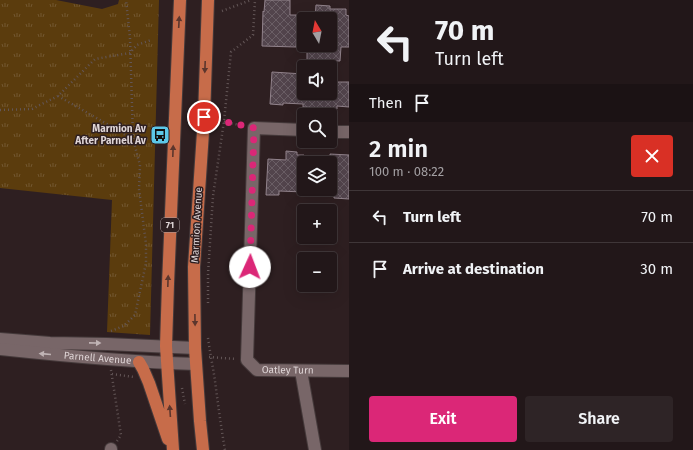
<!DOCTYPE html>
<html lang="en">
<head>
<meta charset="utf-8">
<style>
	:root { --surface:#221719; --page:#2e2426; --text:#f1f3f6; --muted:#a29fa2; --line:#3f3638; --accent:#db2777 }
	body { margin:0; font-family:"Fira Sans",sans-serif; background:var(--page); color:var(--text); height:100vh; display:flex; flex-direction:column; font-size:15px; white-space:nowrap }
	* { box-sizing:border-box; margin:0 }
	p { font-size:13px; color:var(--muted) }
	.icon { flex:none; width:22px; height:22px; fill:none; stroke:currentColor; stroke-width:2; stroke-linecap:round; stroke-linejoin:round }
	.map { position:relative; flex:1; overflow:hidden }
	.panel { display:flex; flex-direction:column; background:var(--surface); width:344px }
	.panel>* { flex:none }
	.top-card { background:#221719; color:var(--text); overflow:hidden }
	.needle { width:26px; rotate:350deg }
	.controls { position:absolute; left:297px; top:12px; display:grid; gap:8px }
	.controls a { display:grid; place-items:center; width:40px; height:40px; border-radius:4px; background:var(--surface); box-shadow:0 4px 16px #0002,0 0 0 1px var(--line); font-size:20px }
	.pin { position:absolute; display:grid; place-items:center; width:34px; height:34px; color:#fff; margin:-17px; border:2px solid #fff; border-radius:50%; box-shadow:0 1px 4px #0007 }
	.me { position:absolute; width:44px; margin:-22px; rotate:2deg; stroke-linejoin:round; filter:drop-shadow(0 0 3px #0008) }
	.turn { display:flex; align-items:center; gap:14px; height:84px; padding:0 20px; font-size:18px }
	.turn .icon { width:52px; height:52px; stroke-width:2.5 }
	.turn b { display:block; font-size:28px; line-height:34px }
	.then { display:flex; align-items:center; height:38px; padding:0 20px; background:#0003; gap:8px; font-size:15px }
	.round { display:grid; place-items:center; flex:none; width:42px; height:42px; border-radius:4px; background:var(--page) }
	.summary { display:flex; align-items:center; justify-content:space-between; height:68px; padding:0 20px }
	h1 { font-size:24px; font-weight:600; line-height:30px }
	.action { display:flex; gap:8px; margin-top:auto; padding:8px 20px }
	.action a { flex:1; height:46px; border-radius:4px; background:var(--accent); color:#fff; font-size:16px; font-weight:600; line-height:46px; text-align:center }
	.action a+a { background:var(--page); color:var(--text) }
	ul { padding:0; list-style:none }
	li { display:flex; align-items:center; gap:12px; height:52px; padding:0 20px; border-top:1px solid var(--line) }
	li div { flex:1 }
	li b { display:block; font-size:15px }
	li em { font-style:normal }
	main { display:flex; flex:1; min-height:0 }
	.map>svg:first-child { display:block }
	.grass { fill:url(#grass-tufts) }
	.building { fill:url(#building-cross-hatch); stroke:#92838c }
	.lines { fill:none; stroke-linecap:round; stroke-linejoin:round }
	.minor-casing { stroke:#453a3b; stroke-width:14 }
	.tertiary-casing { stroke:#453a3b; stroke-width:14 }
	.trunk-casing { stroke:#453a3b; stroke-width:14 }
	.path { stroke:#635657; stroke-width:2.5; stroke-dasharray:1 3; stroke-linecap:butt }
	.minor { stroke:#786668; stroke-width:12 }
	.tertiary { stroke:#786668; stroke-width:12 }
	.trunk { stroke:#c76c4a; stroke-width:12 }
	.oneway { fill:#5c362d }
	.oneway2 { fill:#c0b4b5 }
	.route { stroke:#db2777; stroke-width:7; stroke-dasharray:0 12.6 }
	.labels { text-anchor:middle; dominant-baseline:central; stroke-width:3; stroke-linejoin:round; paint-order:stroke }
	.shield { fill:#2e1f21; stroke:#aa9ea0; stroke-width:1 }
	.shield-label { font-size:9px; font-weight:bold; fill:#dfd5d6 }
	.poi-label { font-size:10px; font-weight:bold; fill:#dfd5d6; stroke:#2e1f21; text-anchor:end }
	.street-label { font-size:10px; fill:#dfd5d6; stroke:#2e1f21 }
</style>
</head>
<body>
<main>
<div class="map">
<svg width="349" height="450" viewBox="0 0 349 450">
	<defs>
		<pattern id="grass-tufts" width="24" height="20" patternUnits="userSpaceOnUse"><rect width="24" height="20" fill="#5b3c0d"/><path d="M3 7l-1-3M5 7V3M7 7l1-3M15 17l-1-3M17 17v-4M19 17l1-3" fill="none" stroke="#725730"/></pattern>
		<pattern id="building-cross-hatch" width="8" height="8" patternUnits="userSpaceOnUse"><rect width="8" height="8" fill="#52444c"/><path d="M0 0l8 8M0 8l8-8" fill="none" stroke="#6a5e65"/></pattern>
	</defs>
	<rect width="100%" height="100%" fill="#2e1f21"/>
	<path class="grass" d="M0,0H56L102,9L118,4L119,0H159L150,335L107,332L112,200L0,188Z"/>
	<path class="building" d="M265,0H290V15H298L296,47L262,46L263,11L264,12Z
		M316,5L330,6V9H346V15L349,16V47H341L340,61L307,60V45H330V19H315Z
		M272,72L304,74V93H330V82H349V107L337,106V109H325V108L303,107V104L283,103V105L270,104Z
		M286,151L297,152V155H304V192L279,191V195H266L268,159L286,160Z
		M330,154L349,155V199L334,198V193H330Z"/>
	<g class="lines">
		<defs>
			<g id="minor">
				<path id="s1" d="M304,130L254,128L247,360L257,370L349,371"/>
				<path d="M330,132H349"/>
				<path d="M301,371L315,450"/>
				<path d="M111,449V450"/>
			</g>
			<g id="tertiary">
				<path d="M0,339L50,343L107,344L195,348"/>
				<path id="s2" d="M0,349C65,356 130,362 196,364"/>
			</g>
			<path id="trunk" d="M139,362L143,369L149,383L168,439
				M173,450L166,346L168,284L180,0
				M203,450L200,421L195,348L194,267L204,117L208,0"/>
		</defs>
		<use href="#minor" class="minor-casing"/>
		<use href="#tertiary" class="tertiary-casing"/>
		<use href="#trunk" class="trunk-casing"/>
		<path class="path" d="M222,11L251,0
			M58,96L133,139H162
			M0,110L32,109L58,96L95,59L130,53L137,45L151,40
			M216,120L244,126
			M208,303V274L213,196L224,121L231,52L253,35L255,0
			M111,331L124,326L135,315L142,282L146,263V244L139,189L140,165L133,139L130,38L126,0
			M208,338C210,353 213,367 215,381C218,404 221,427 225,450
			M209,357L236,359
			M111,370L121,435L117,441
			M112,374L134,377
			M182,388L185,404"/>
		<use href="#minor" class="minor"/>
		<use href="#tertiary" class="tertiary"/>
		<use href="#trunk" class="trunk"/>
	</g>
	<defs><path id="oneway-solid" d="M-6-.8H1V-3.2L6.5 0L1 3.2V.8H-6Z"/></defs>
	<g class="oneway">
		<use href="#oneway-solid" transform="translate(179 22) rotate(-87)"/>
		<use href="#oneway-solid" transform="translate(205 67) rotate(92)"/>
		<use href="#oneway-solid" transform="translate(173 151) rotate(-88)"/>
		<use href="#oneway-solid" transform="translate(168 281) rotate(-88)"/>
		<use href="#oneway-solid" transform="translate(195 320) rotate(89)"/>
		<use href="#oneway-solid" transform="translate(170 411) rotate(-94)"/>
	</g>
	<g class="oneway2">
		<use href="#oneway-solid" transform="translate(95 343) rotate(1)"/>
		<use href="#oneway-solid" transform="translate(45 354) rotate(-175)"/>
	</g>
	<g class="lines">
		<path class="route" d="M204,117L254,128L250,267"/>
	</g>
	<defs>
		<symbol id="bus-square" viewBox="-11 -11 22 22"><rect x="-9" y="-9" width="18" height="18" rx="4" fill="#5cc7e8" stroke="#2e1f21"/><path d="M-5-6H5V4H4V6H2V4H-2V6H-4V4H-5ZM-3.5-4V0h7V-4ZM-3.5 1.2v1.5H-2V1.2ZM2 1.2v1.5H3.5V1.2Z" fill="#111"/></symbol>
	</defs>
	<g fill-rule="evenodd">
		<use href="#bus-square" x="149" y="124" width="22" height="22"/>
	</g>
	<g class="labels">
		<rect class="shield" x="161" y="218" width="18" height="14" rx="3"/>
		<g class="shield-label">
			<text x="170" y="225">71</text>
		</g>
		<g class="poi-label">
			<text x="146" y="129">Marmion Av<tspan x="146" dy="12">After Parnell Av</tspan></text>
		</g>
		<g class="street-label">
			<text transform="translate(197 225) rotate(-87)">Marmion Avenue</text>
			<text stroke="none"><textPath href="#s2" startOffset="98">Parnell Avenue</textPath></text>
			<text stroke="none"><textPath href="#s1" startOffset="327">Oatley Turn</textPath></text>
		</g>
	</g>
</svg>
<div class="controls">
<a><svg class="needle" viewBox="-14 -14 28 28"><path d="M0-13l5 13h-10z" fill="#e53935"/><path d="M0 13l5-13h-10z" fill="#a29fa2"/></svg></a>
<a><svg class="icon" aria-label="sound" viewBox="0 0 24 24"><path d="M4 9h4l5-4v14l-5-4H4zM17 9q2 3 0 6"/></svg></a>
<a><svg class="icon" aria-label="search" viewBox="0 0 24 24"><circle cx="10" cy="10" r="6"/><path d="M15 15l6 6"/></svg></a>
<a><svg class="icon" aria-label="layers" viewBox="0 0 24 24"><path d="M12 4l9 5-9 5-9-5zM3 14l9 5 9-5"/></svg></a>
<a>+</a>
<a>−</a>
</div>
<div class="pin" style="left:204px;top:117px;background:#d93025"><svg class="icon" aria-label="arrive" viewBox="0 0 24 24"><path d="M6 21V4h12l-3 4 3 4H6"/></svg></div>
<svg class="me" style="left:250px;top:267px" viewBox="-20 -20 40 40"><circle r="19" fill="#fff"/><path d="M0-13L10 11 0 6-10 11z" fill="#db2777"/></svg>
</div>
<section class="panel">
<div class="top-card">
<div class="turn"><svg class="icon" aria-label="left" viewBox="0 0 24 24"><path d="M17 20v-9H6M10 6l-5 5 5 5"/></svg><div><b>70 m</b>Turn left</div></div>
<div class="then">Then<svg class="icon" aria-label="arrive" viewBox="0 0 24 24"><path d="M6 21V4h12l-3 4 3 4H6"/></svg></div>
</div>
<div class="summary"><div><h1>2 min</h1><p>100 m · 08:22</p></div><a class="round" style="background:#d93025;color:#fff"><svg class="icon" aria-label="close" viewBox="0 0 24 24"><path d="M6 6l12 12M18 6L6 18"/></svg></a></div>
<ul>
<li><svg class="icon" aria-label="left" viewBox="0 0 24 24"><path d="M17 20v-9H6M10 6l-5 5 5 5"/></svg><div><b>Turn left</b></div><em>70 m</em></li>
<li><svg class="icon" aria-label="arrive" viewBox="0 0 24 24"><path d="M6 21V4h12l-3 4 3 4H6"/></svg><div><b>Arrive at destination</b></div><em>30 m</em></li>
</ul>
<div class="action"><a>Exit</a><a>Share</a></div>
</section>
</main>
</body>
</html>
